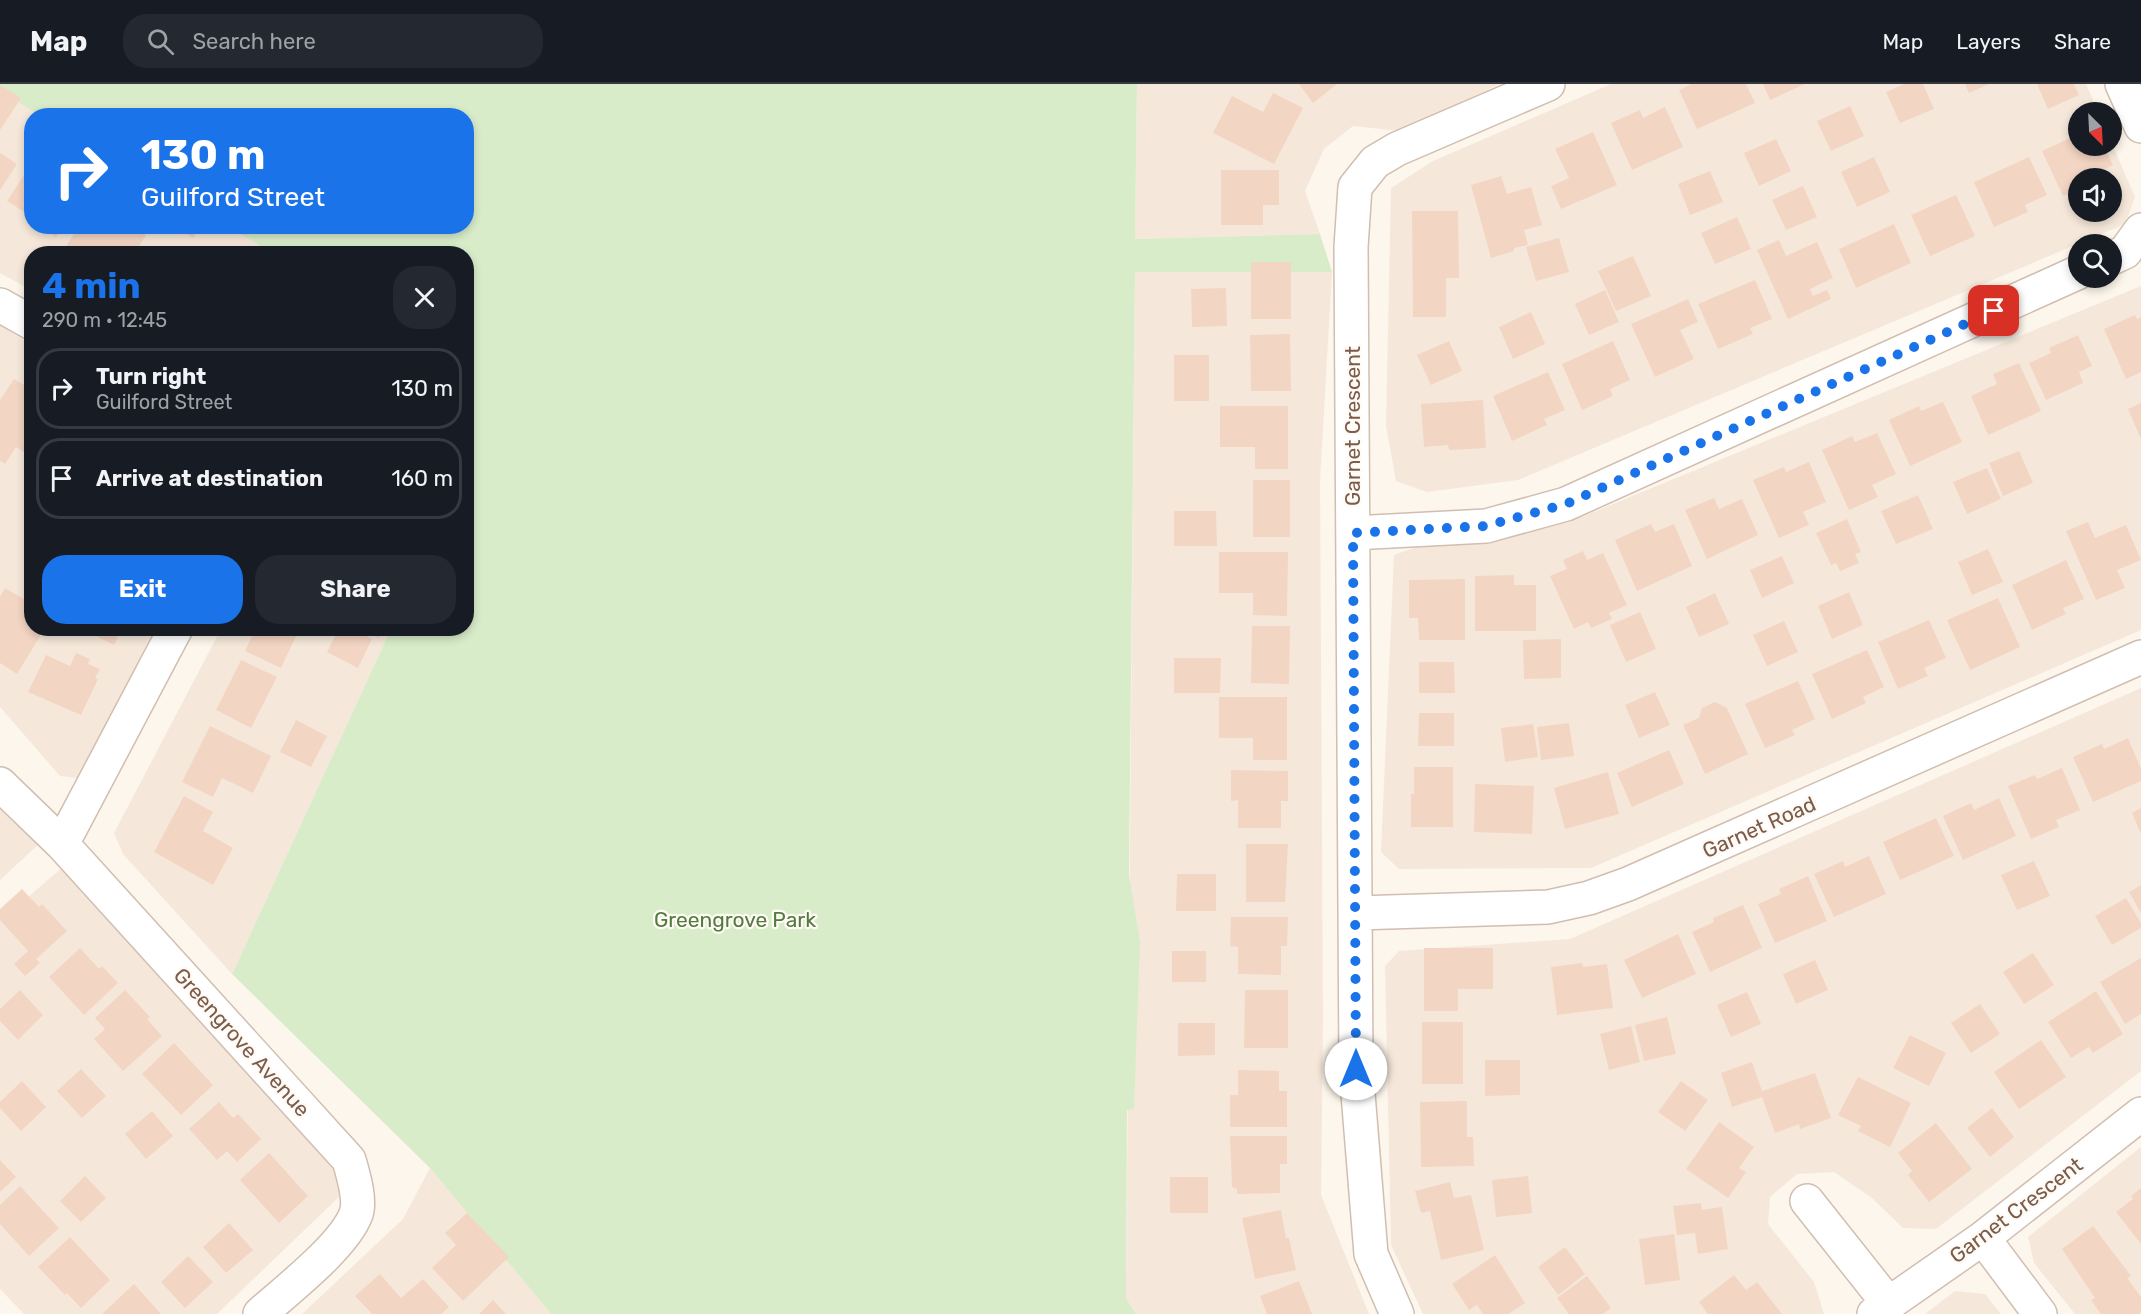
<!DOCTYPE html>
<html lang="en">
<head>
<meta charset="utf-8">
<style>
	:root { --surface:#171b24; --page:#242831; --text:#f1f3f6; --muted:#9ea1a6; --line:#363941; --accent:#1a73e8 }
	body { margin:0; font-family:Rubik,sans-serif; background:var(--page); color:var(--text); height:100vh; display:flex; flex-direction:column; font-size:22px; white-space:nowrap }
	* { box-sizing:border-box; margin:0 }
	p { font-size:20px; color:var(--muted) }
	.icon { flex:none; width:33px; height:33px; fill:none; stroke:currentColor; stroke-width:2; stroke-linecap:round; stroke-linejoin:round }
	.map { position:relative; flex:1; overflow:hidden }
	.side { position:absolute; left:24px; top:162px; width:450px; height:390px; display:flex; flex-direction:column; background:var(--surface); border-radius:24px; box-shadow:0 3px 9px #0003 }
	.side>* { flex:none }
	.top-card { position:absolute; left:24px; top:24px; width:450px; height:126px; border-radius:24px; box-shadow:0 3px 9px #0003; background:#1a73e8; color:#fff; overflow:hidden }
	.needle { width:39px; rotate:156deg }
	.tools { position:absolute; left:2068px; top:18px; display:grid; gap:12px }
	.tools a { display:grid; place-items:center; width:54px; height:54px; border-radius:50%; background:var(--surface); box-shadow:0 3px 9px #0003; font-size:30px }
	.pin { position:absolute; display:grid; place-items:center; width:51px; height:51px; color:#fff; margin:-26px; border-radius:12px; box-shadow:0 3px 9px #0006 }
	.me { position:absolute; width:66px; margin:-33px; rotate:0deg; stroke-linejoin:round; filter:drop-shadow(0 0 4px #0008) }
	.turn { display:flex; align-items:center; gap:21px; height:126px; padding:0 18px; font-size:27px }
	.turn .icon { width:78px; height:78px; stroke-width:2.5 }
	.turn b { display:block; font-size:42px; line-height:51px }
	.round { display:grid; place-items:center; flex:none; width:63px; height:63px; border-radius:24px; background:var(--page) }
	.head { display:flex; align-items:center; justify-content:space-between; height:102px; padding:0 18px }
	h1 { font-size:36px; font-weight:700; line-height:45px; color:var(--accent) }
	.action { display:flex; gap:12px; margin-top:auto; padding:12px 18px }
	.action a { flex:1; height:69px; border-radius:24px; background:var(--accent); color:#fff; font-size:24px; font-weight:700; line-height:69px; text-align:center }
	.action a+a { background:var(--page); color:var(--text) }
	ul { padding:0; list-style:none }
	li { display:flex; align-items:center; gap:18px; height:81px; margin:0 12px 9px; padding:0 6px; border:3px solid var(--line); border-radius:24px }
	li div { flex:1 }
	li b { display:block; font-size:22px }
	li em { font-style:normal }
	header { display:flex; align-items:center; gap:36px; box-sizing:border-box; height:84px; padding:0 30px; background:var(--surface); border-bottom:2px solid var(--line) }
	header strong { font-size:28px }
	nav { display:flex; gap:33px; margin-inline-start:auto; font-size:21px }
	.search { width:420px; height:54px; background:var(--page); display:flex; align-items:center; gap:15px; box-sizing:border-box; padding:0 21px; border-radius:24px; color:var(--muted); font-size:22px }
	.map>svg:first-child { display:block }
	.residential { fill:#f5e8da; fill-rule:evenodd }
	.green { fill:#d8ecc9 }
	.building { fill:#f3d5c3 }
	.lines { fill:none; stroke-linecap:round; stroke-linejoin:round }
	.minor-casing { stroke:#d1beb0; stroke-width:36 }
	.minor { stroke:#fff; stroke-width:33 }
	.route { stroke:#1a73e8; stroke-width:10; stroke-dasharray:0 18 }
	.labels { text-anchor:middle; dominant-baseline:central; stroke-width:4.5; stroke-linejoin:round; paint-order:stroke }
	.street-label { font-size:21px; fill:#7a5c4d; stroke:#fffaf3 }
	.park-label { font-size:21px; fill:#537a41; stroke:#fffaf3 }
</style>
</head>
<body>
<header>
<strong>Map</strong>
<div class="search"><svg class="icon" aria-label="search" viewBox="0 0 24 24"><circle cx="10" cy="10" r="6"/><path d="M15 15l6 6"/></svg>Search here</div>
<nav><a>Map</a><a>Layers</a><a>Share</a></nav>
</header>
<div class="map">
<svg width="2141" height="1230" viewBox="0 0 2141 1230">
	<rect width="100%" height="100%" fill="#fdf6ec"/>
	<path class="residential" d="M1137,0H1500L1400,47L1353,42L1324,65L1305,107L1320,150L1135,155Z
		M1611,0H2086L2098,28H2079V62L2112,60L2135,113L2125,140L1518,396L1427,408L1396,397L1386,342L1391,104L1433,77ZM2079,94H2112V128H2079Z
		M0,7L41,31L32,32V142L228,143L273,169L32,170L31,206L0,189Z
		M1135,187L1332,188L1320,396L1323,934L1321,1111L1369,1230H1136L1126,1214Z
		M2141,202V546L1591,784L1399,785L1381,768L1394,471L1425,460L1509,454L1572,437Z
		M0,241L31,261L32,544L154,545L90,677L77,694L60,692L0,623Z
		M221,545H391L232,890L123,770L114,749Z
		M2141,604V987L1936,1145L1903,1144L1872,1114L1834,1088L1797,1090L1770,1113L1768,1140L1814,1198L1824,1230H1423L1391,1161L1385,882L1399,867L1570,855Z
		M0,715L40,759L0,796Z
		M63,783L338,1082L342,1110L217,1230H24L0,1205V837Z
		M2141,1063V1230H2075L2034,1179L2028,1153Z
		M430,1084L551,1230H302L403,1135Z
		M1955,1207L1985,1210L2001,1230H1925Z"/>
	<path class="green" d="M0,0H1137L1135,155L1320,150L1332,188H1135L1129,791L1140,858L1134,1025L1127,1026L1126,1214L1136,1230H551L430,1084L232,890L391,545L466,544V337L471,319L474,289L467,284L466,170L273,169L228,143L466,142V32H41L0,7Z"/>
	<path class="building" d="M1299,0H1337L1313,19Z
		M1692,0H1746L1755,19L1697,45L1679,6Z
		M1763,0H1805L1770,16Z
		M1904,0H1923L1934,25L1900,39L1886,8Z
		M1965,0H1989L1969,9Z
		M2037,0H2074L2079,11L2048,25Z
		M0,1L21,14L0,46Z
		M1273,9L1303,24L1274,80L1213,49L1232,12L1263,28Z
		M1850,22L1864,52L1831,67L1817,37Z
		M1665,23L1683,63L1632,86L1611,39L1640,26L1643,34Z
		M1593,48L1617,101L1561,125L1551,102L1569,94L1555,65Z
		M2079,50V62H2104L2113,81L2089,92L2090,94H2079V105L2063,112L2042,67Z
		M1776,55L1791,87L1759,102L1744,69Z
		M0,69L17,80L0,106Z
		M1874,73L1890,108L1857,123L1841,88Z
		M2029,73L2047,111L2025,121L2028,128L1994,143L1974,98Z
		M32,79V138L24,133L26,129L7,117Z
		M1221,86H1279V121H1263V141H1221Z
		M1710,87L1723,118L1690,131L1678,100Z
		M1501,92L1507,110L1531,103L1542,141L1524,146L1528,161L1514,164V167L1491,174L1471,101Z
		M1803,102L1817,133L1786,146L1772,116Z
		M1956,111L1975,152L1930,172L1911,131Z
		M1412,127H1458L1459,194H1446V233H1413Z
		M1737,133L1751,165L1715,180L1701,149Z
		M1894,140L1911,179L1856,204L1839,165Z
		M39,142H63L56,153Z
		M79,142H133L146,151L134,170H127L116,162L111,170H67L63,167Z
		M174,142H200L193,154Z
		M1559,154L1569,188L1536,197L1526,163Z
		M1779,156L1786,172L1817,158L1833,194L1810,205L1813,212L1827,206L1831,215L1788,235L1757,166Z
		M1633,172L1651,212L1616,227L1598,187Z
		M1251,178H1291V235H1251Z
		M1755,196L1772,235L1750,244L1753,250L1718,265L1698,220Z
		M1226,204L1227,242L1192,243L1191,205Z
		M1605,206L1619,238L1589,251L1575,220Z
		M1688,215L1698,238L1680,246L1694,275L1655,293L1631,240Z
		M1531,228L1545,260L1513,275L1499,243Z
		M2135,231L2137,235L2141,233V288L2126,295L2104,245Z
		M1290,250L1291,307H1251L1250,251Z
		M2078,251L2092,282L2079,288L2083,299L2046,316L2029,279L2051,269L2049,264Z
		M1449,257L1462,287L1431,301L1417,271Z
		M1613,257L1630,296L1610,305L1613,312L1582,326L1562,280Z
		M1174,271H1209V317H1174Z
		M2019,279L2041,327L1988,351L1971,312L1997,300L1993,290Z
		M1548,288L1565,326L1544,335L1547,341L1512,357L1493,312Z
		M14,295L32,306V373L16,363L5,380L0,377V316Z
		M1483,316L1486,364L1449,366L1448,361L1424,363L1421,320Z
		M1943,318L1962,358L1910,382L1889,336L1919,322L1921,327Z
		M2141,319V355L2128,325Z
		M1220,322H1288V385H1255V363H1220Z
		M1877,349L1896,390L1872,401L1878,413L1849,426L1822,366L1852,352L1855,358Z
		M2019,367L2033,399L2003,412L1989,379Z
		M1809,378L1826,418L1803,428L1809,441L1779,454L1753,396L1784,383L1786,388Z
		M1987,384L2001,415L1967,430L1953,398Z
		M1253,396H1290V453H1253Z
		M1918,411L1933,445L1896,460L1881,427Z
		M1714,414L1719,425L1742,415L1758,451L1707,475L1685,426Z
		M1174,427H1216L1217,462H1174Z
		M1847,435L1861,468L1855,470L1859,479L1840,487L1836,479L1831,481L1816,449Z
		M2088,438L2095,454L2126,441L2141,476L2117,486L2125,504L2096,516L2066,447Z
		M1651,440L1655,448L1674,440L1692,482L1637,507L1615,456Z
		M1988,465L2003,498L1972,511L1958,478Z
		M1583,467L1587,476L1603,469L1627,521L1609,529L1612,535L1591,544L1588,538L1574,545L1550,492L1567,485L1563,476Z
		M1219,468H1288L1287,532L1253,531V509H1219Z
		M1782,472L1794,499L1762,514L1750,486Z
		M2066,476L2084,515L2063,524L2066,530L2032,546L2012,501Z
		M1514,491V501H1536V547H1475V492Z
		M1465,495V556H1419L1418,534H1409V496Z
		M5,504L32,520V544H45L17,590L0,579V513Z
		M1849,508L1863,541L1832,555L1818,522Z
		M1715,509L1729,540L1699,553L1686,523Z
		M1998,514L2020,563L1970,586L1947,536Z
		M1640,528L1656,565L1626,578L1610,541Z
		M1929,536L1946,574L1924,584L1928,592L1898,605L1878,558Z
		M1784,537L1798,568L1767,582L1753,551Z
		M1252,542H1290L1289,600L1251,599Z
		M80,544H122L114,561Z
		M256,544H300L281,584L245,567Z
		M339,544H352L372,555L358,584L327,568Z
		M361,544H383L379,554Z
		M1561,555V594L1524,595L1523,556Z
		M1867,566L1884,603L1863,613L1866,619L1832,635L1812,590Z
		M76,569L90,575L88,580L100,585L95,594L98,595L81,631L28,608L46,571L70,582Z
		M1174,574H1221L1220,609H1174Z
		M241,576L277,593L251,644L216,626Z
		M1419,578H1454L1455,609H1419Z
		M1798,597L1815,635L1792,646L1795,651L1765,664L1745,620Z
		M1655,608L1670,641L1639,654L1625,621Z
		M1219,613H1287V676H1253V654H1219Z
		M1715,618L1727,624L1748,670L1705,690L1683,641L1699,634L1702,624Z
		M1419,629H1454V662H1418Z
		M296,636L327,652L311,683L280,668Z
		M1569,639L1574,672L1541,676L1537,643Z
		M1533,640L1538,673L1505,678L1501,644Z
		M210,642L271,672L253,709L222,694L213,713L182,698Z
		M2128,654L2141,685V697L2093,718L2073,673L2102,660L2104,665Z
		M1669,666L1684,700L1632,723L1617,689Z
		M1414,683H1453V743H1411V710H1414Z
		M2062,684L2080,726L2056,736L2059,743L2031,755L2008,702L2035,691L2037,695Z
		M1231,686L1288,687V717H1281V744H1238V716L1231,717Z
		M1608,688L1619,730L1565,745L1554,704Z
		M1475,700L1534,702L1532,750L1474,748Z
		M184,712L213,728L203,747L233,764L213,801L154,768Z
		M1999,714L2016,752L1963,776L1943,732L1971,719L1974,726Z
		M2141,724V750L2132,729Z
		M1936,734L1954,772L1900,796L1883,758Z
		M1246,760H1288L1285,818H1246Z
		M1869,772L1886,810L1834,833L1814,790L1843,777L1845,783Z
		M2034,777L2050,812L2017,826L2001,791Z
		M1177,790H1216V827H1176Z
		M1808,792L1827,837L1775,859L1758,820L1781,810L1779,805Z
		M2141,801V829L2129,808Z
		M22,805L39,823L42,820L67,847L36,875L40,879L25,892L14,880L28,867L0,836V825Z
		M2126,814L2141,839V844L2112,861L2095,832Z
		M1743,821L1762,864L1710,888L1692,848L1714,838L1713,834Z
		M1231,833H1288L1287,862H1281V891L1238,890V863L1230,862Z
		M1678,850L1696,890L1642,914L1624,876Z
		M80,864L99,885L102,882L118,899L84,931L49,893Z
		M1424,864H1493V905H1458V927H1424Z
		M1172,867H1206V898H1172Z
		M2033,869L2054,901L2024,920L2003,888Z
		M2141,874V930L2125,940L2100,898Z
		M1815,876L1828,906L1796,920L1783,890Z
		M1582,879L1583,883L1607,880L1613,924L1557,931L1551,883Z
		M20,906L43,931L18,956L0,937V925Z
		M125,906L150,933L147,935L162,952L123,987L94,955L105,945L95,934Z
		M1245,906H1288V964H1244Z
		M2096,907L2123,950L2093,969L2089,963L2071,974L2048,938Z
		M1747,908L1761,940L1731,953L1717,921Z
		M1980,920L2000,950L1971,969L1951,939Z
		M1667,933L1676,970L1644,977L1635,941Z
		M1422,938H1463V1000H1422Z
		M1178,939H1215V971L1178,972Z
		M1631,942L1640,978L1609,986L1600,950Z
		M1910,951L1946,969L1929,1002L1893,984Z
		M2041,956L2066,993L2019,1025L1994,988Z
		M174,959L213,1001L181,1031L142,990Z
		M1485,976H1520V1011L1485,1012Z
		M1752,978L1762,1007L1815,989L1831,1034L1800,1045L1799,1040L1775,1049L1762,1013L1732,1023L1721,989Z
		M81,985L106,1012L82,1034L57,1007Z
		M1238,986L1279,987V1007H1287V1043H1230V1011H1238Z
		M1858,993L1911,1019L1890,1063L1858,1047L1861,1042L1838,1031Z
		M22,997L46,1023L21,1047L0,1024V1018Z
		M1681,997L1708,1016L1685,1047L1658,1028Z
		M1467,1017V1053H1473L1474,1082L1421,1083L1420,1018Z
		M219,1018L233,1034L238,1030L261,1055L237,1078L227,1067L217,1076L189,1045Z
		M1992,1024L2014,1053L1990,1073L1967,1044Z
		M152,1027L173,1052L146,1075L125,1050Z
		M1719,1038L1754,1063L1739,1084L1746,1088L1728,1114L1686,1085Z
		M1936,1039L1972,1085L1929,1118L1908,1091L1912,1087L1898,1069Z
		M1230,1052H1287V1080H1280V1109L1237,1110V1105L1232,1103Z
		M269,1069L308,1112L279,1139L240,1096Z
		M0,1076L16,1093L0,1108Z
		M85,1092L106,1114L81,1138L60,1117Z
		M1528,1092L1532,1129L1496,1133L1492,1096Z
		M1170,1093H1208V1129H1170Z
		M1450,1098L1454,1114L1471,1111L1484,1166L1441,1176L1430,1127L1421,1129L1415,1107Z
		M20,1102L59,1144L29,1172L0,1140V1121Z
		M2141,1104V1160L2116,1128L2133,1115L2131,1112Z
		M1701,1119L1702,1126L1722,1123L1728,1165L1698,1170L1695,1149L1677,1151L1673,1122Z
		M1281,1126L1286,1154H1289L1296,1186L1255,1195L1242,1134Z
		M467,1129L509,1173L463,1217L432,1184L456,1161L445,1149Z
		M229,1139L253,1166L226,1189L203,1163Z
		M2093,1142L2131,1192L2127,1194L2141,1213V1228L2139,1230H2101L2091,1216L2095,1214L2062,1165Z
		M1674,1150L1680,1196L1645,1201L1639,1155Z
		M70,1153L110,1196L81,1224L67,1209L65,1211L38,1183Z
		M1565,1163L1585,1190L1558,1211L1538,1183Z
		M1495,1171L1525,1219L1508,1230H1483L1477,1221L1469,1226L1452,1200Z
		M188,1172L213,1198L185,1224L161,1198Z
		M380,1190L401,1214L423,1195L449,1223L441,1230H372L355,1212Z
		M1734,1191L1746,1206L1757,1198L1782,1230H1708L1699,1218Z
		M1587,1192L1611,1224L1603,1230H1569L1557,1214Z
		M1299,1197L1312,1230H1267L1260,1212Z
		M134,1200L161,1230H102Z
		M493,1216L506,1230H479Z"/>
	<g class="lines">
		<defs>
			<path id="minor" d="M2122,0L2141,42
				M2112,174L2125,168L2141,146
				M0,221L32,239
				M1353,449L1486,442L1566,420L2079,188
				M0,700L62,760L349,1076C353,1090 361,1116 356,1130C344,1162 287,1206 260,1230
				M62,760L176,544
				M1356,829L1548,823L1589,814L1628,800L2141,573
				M1807,1117L1888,1219
				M1983,1154L2040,1230
				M1397,1230L1371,1170L1356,985L1351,163L1355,103L1375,78L1397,65L1548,0
				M1874,1230L1983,1154L2141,1030"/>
		</defs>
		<use href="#minor" class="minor-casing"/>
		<use href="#minor" class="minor"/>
	</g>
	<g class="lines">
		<path class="route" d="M1356,985L1353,449L1486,442L1566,420L1994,227"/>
	</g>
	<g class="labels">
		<g class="street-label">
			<text transform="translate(1352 342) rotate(-90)">Garnet Crescent</text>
			<text transform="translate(1759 743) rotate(-24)">Garnet Road</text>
			<text transform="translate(242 958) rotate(48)">Greengrove Avenue</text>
			<text transform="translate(2016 1126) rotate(-37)">Garnet Crescent</text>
		</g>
		<g class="park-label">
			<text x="735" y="835">Greengrove Park</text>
		</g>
	</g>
</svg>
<div class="tools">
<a><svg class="needle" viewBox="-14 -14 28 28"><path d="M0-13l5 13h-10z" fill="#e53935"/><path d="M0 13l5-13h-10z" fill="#9ea1a6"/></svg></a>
<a><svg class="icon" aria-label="sound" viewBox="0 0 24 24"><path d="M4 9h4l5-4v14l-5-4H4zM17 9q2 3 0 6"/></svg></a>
<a><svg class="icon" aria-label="search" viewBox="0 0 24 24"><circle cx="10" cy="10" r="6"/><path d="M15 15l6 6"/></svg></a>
</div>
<div class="pin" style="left:1994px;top:227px;background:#d93025"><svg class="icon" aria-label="arrive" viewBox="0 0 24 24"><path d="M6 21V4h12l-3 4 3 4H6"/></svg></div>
<svg class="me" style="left:1356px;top:985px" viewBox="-20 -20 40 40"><circle r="19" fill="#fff"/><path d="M0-13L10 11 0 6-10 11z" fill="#1a73e8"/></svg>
<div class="top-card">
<div class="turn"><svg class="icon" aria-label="right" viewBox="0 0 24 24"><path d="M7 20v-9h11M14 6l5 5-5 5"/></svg><div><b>130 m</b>Guilford Street</div></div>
</div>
<section class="side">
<div class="head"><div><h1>4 min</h1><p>290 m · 12:45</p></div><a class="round"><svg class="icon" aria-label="close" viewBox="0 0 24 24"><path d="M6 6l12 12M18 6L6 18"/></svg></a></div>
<ul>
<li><svg class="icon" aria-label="right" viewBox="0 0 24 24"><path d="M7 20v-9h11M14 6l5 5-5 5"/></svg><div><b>Turn right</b><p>Guilford Street</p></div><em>130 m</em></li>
<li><svg class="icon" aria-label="arrive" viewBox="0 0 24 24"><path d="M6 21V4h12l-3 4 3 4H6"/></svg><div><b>Arrive at destination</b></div><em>160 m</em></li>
</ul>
<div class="action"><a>Exit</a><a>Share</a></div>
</section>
</div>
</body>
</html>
